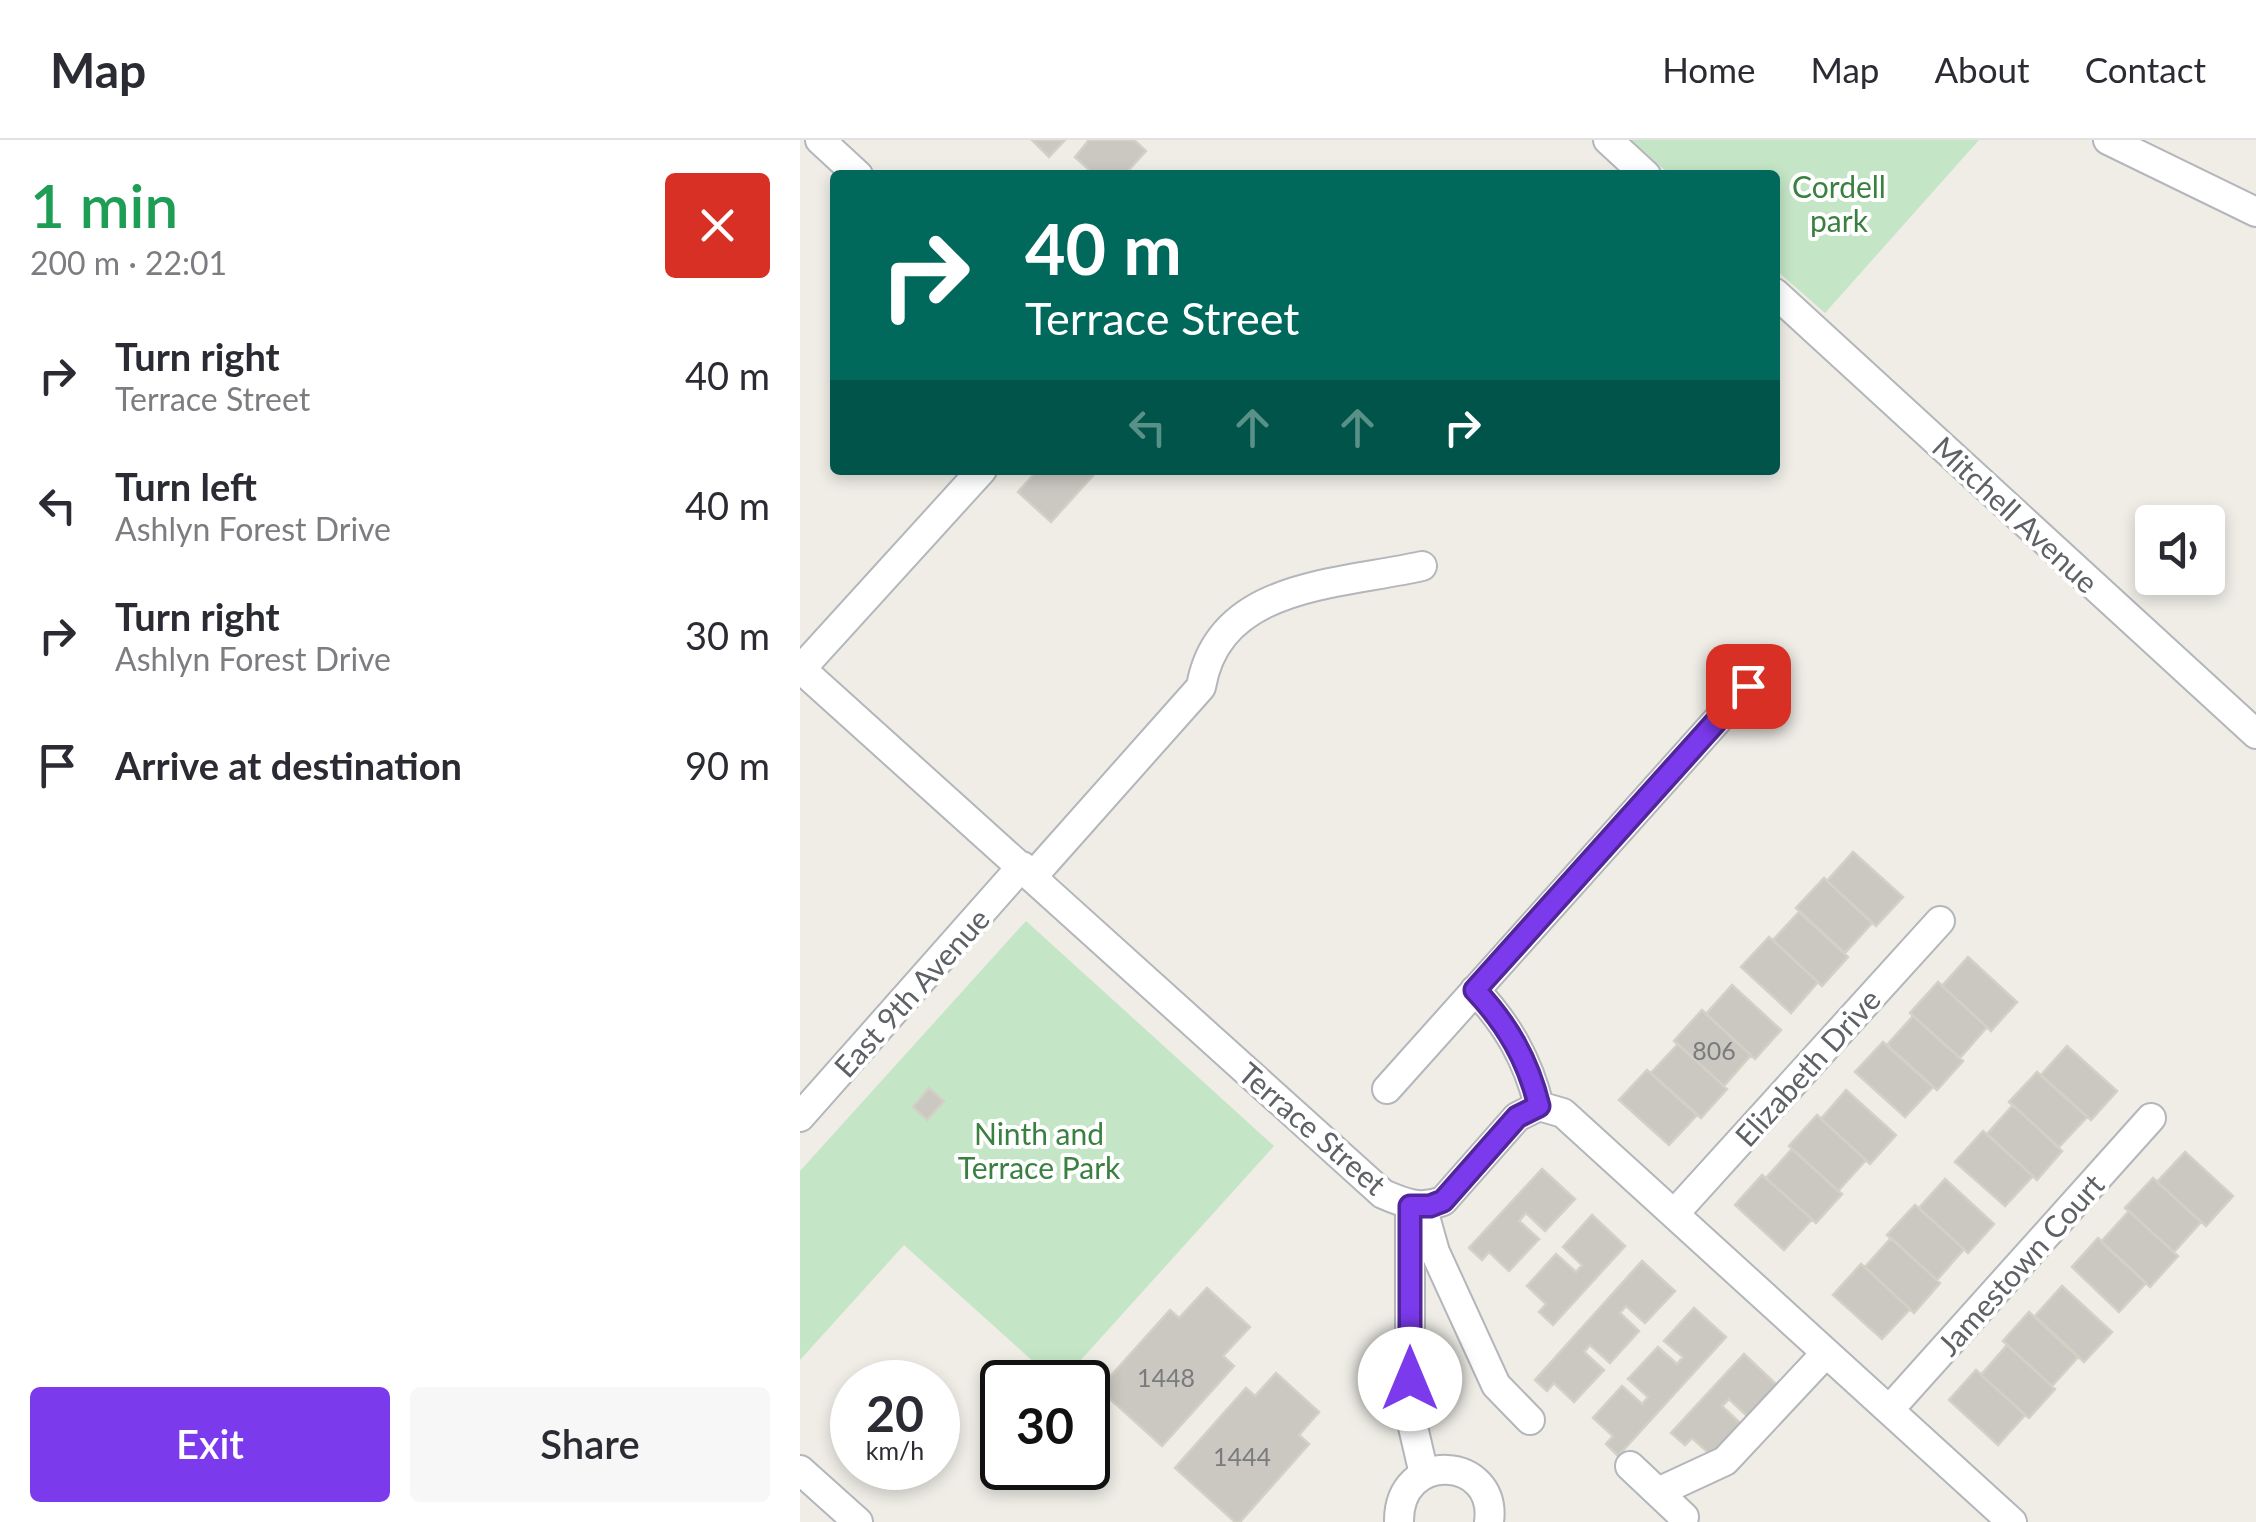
<!DOCTYPE html>
<html lang="en">
<head>
<meta charset="utf-8">
<style>
	:root { --surface:#fff; --page:#f7f7f7; --text:#2b2b33; --muted:#7c7c81; --line:#e1e1e2; --accent:#7c3aed }
	body { margin:0; font-family:Lato,sans-serif; background:var(--page); color:var(--text); height:100vh; display:flex; flex-direction:column; font-size:38px; white-space:nowrap }
	* { box-sizing:border-box; margin:0 }
	p { font-size:32px; color:var(--muted) }
	.icon { flex:none; width:55px; height:55px; fill:none; stroke:currentColor; stroke-width:2; stroke-linecap:round; stroke-linejoin:round }
	.map { position:relative; flex:1; overflow:hidden }
	.drawer { display:flex; flex-direction:column; background:var(--surface); width:800px }
	.drawer>* { flex:none }
	.banner { position:absolute; left:30px; top:30px; width:950px; height:305px; border-radius:10px; box-shadow:0 5px 15px #0003; background:#00695c; color:#fff; overflow:hidden }
	.fabs { position:absolute; left:1335px; top:365px; display:grid; gap:20px }
	.fabs a { display:grid; place-items:center; width:90px; height:90px; border-radius:10px; background:var(--surface); box-shadow:0 5px 15px #0003; font-size:50px }
	.speed { position:absolute; left:30px; top:1220px; display:flex; gap:20px; font-size:50px; font-weight:700; text-align:center }
	.speed>* { display:grid; place-content:center; width:130px; height:130px; border-radius:50%; background:var(--surface); box-shadow:0 5px 15px #0003; line-height:1 }
	.speed small { font-size:25px; font-weight:400 }
	.speed .limit { border:5px solid #111; border-radius:15px; background:#fff; color:#111 }
	.pin { position:absolute; display:grid; place-items:center; width:85px; height:85px; color:#fff; margin:-42px; border-radius:20px; box-shadow:0 5px 15px #0006 }
	.me { position:absolute; width:110px; margin:-55px; rotate:0deg; stroke-linejoin:round; filter:drop-shadow(0 0 8px #0008) }
	.turn { display:flex; align-items:center; gap:35px; height:210px; padding:0 30px; font-size:45px }
	.turn .icon { width:130px; height:130px; stroke-width:2.5 }
	.turn b { display:block; font-size:70px; line-height:85px }
	.lanes { display:flex; align-items:center; height:95px; padding:0 30px; background:#0003; justify-content:center; gap:50px; direction:ltr }
	.lanes .off { opacity:.35 }
	.round { display:grid; place-items:center; flex:none; width:105px; height:105px; border-radius:10px; background:var(--page) }
	.head { display:flex; align-items:center; justify-content:space-between; height:170px; padding:0 30px }
	h1 { font-size:60px; font-weight:600; line-height:75px; color:#1e9e55 }
	.action { display:flex; gap:20px; margin-top:auto; padding:20px 30px }
	.action a { flex:1; height:115px; border-radius:10px; background:var(--accent); color:#fff; font-size:40px; font-weight:600; line-height:115px; text-align:center }
	.action a+a { background:var(--page); color:var(--text) }
	ul { padding:0; list-style:none }
	li { display:flex; align-items:center; gap:30px; height:130px; padding:0 30px }
	li div { flex:1 }
	li b { display:block; font-size:38px }
	li em { font-style:normal }
	header { display:flex; align-items:center; gap:60px; box-sizing:border-box; height:140px; padding:0 50px; background:var(--surface); border-bottom:2px solid var(--line) }
	header strong { font-size:48px }
	nav { display:flex; gap:55px; margin-inline-start:auto; font-size:35px }
	main { display:flex; flex:1; min-height:0 }
	.map>svg:first-child { display:block }
	.green { fill:#c4e5c6 }
	.building { fill:#cbc8c2; stroke:#d3d0c5; stroke-width:2.5 }
	.lines { fill:none; stroke-linecap:round; stroke-linejoin:round }
	.minor-casing { stroke:#b3b6ba; stroke-width:32 }
	.minor { stroke:#fff; stroke-width:28 }
	.route-casing { stroke:#51269a; stroke-width:25 }
	.route { stroke:#7c3aed; stroke-width:18 }
	.labels { text-anchor:middle; dominant-baseline:central; stroke-width:8; stroke-linejoin:round; paint-order:stroke }
	.number-label { font-size:25px; fill:#797b7c }
	.park-label { font-size:30px; fill:#3a8041; stroke:#fff }
	.street-label { font-size:30px; fill:#5e6165; stroke:#fff }
</style>
</head>
<body>
<header>
<strong>Map</strong>
<nav><a>Home</a><a>Map</a><a>About</a><a>Contact</a></nav>
</header>
<main>
<section class="drawer">
<div class="head"><div><h1>1 min</h1><p>200 m · 22:01</p></div><a class="round" style="background:#d93025;color:#fff"><svg class="icon" aria-label="close" viewBox="0 0 24 24"><path d="M6 6l12 12M18 6L6 18"/></svg></a></div>
<ul>
<li><svg class="icon" aria-label="right" viewBox="0 0 24 24"><path d="M7 20v-9h11M14 6l5 5-5 5"/></svg><div><b>Turn right</b><p>Terrace Street</p></div><em>40 m</em></li>
<li><svg class="icon" aria-label="left" viewBox="0 0 24 24"><path d="M17 20v-9H6M10 6l-5 5 5 5"/></svg><div><b>Turn left</b><p>Ashlyn Forest Drive</p></div><em>40 m</em></li>
<li><svg class="icon" aria-label="right" viewBox="0 0 24 24"><path d="M7 20v-9h11M14 6l5 5-5 5"/></svg><div><b>Turn right</b><p>Ashlyn Forest Drive</p></div><em>30 m</em></li>
<li><svg class="icon" aria-label="arrive" viewBox="0 0 24 24"><path d="M6 21V4h12l-3 4 3 4H6"/></svg><div><b>Arrive at destination</b></div><em>90 m</em></li>
</ul>
<div class="action"><a>Exit</a><a>Share</a></div>
</section>
<div class="map">
<svg width="1456" height="1382" viewBox="0 0 1456 1382">
	<rect width="100%" height="100%" fill="#efede6"/>
	<path class="green" d="M831,0H1179L1025,173L975,129V35H870Z
		M226,781L474,1006L261,1242H256L104,1105L0,1220V1031Z"/>
	<path class="building" d="M232,0H265L249,17Z
		M289,0H334L346,11L324,35H295L275,17Z
		M238,330H298L251,382L218,352Z
		M1053,712L1103,757L1076,786L1027,741Z
		M1024,738L1072,783L1045,813L996,768Z
		M999,772L1048,817L1022,846L973,800Z
		M969,797L1018,842L991,873L941,827Z
		M1168,817L1217,862L1191,891L1142,846Z
		M1138,842L1187,887L1160,918L1110,873Z
		M932,845L981,890L955,919L906,874Z
		M902,870L951,915L924,946L874,901Z
		M1113,876L1163,921L1137,950L1087,905Z
		M1083,902L1133,947L1105,977L1055,932Z
		M878,904L927,949L901,978L851,933Z
		M1267,906L1317,951L1291,980L1241,935Z
		M847,930L897,975L869,1005L819,960Z
		M1237,932L1287,977L1259,1007L1209,962Z
		M129,948L144,961L127,980L113,967Z
		M1046,950L1096,995L1070,1024L1021,979Z
		M1213,965L1262,1011L1237,1040L1187,994Z
		M1017,975L1066,1020L1038,1051L989,1006Z
		M1183,991L1233,1036L1205,1066L1155,1022Z
		M992,1009L1042,1054L1016,1083L966,1038Z
		M1385,1012L1433,1056L1406,1086L1357,1042Z
		M742,1029L775,1059L745,1091L726,1073L719,1081L739,1099L709,1131L689,1112L682,1120L669,1108Z
		M962,1035L1012,1079L984,1110L935,1065Z
		M1353,1038L1401,1082L1374,1112L1325,1068Z
		M1145,1039L1194,1084L1168,1113L1119,1068Z
		M1115,1065L1164,1109L1137,1140L1087,1095Z
		M1329,1071L1378,1116L1350,1147L1301,1102Z
		M792,1075L825,1106L753,1185L739,1172L746,1164L727,1146L756,1114L776,1132L782,1125L763,1107Z
		M1091,1098L1140,1143L1114,1173L1065,1127Z
		M1298,1098L1346,1143L1319,1172L1272,1127Z
		M842,1121L875,1151L845,1183L826,1166L820,1173L839,1191L810,1223L790,1205L784,1212L804,1230L774,1262L754,1243L747,1251L735,1240Z
		M1061,1124L1110,1169L1082,1199L1033,1155Z
		M1262,1146L1312,1192L1284,1222L1235,1176Z
		M407,1148L450,1187L423,1216L434,1226L362,1306L299,1249L370,1170L379,1178Z
		M894,1168L926,1197L818,1316L806,1304L813,1296L793,1278L822,1246L842,1264L848,1257L828,1239L858,1207L877,1224L883,1217L864,1201Z
		M1229,1172L1278,1217L1252,1246L1203,1201Z
		M1207,1205L1255,1249L1229,1278L1181,1235Z
		M944,1214L977,1245L948,1277L929,1259L922,1266L941,1284L912,1316L892,1298L885,1305L871,1293Z
		M1176,1230L1225,1275L1198,1305L1149,1260Z
		M476,1233L519,1272L499,1295L509,1304L440,1382H435L375,1328L446,1248L455,1256Z"/>
	<g class="lines">
		<defs>
			<path id="minor" d="M20,0L58,35
				M808,0L846,35
				M1308,0L1456,72
				M975,153L1456,594
				M1,529L583,1054C604,1063 620,1070 643,1061L717,977L739,966L763,973L1212,1382
				M0,530L182,330
				M233,736L401,547C419,442 540,445 622,426
				M675,850C707,884 728,920 739,966
				M587,949L948,546
				M0,977L222,726
				M610,1066V1274L624,1334
				M622,1066L635,1112L696,1245L730,1280
				M874,1074L1140,781
				M1089,1270L1351,978
				M830,1326L884,1377
				M0,1330L58,1382
				M858,1352L925,1321L1026,1213
				M599,1382C598,1309 698,1316 689,1382"/>
		</defs>
		<use href="#minor" class="minor-casing"/>
		<use href="#minor" class="minor"/>
	</g>
	<g class="lines">
		<defs>
			<path id="route" d="M610,1239V1066H630L643,1061L717,977L739,966C728,920 707,884 675,850L948,546"/>
		</defs>
		<use href="#route" class="route-casing"/>
		<use href="#route" class="route"/>
	</g>
	<g class="labels">
		<g class="number-label">
			<text x="914" y="910">806</text>
			<text x="366" y="1237">1448</text>
			<text x="442" y="1316">1444</text>
		</g>
		<g class="park-label">
			<text x="1039" y="46">Cordell<tspan x="1039" dy="34">park</tspan></text>
			<text x="239" y="993">Ninth and<tspan x="239" dy="34">Terrace Park</tspan></text>
		</g>
		<g class="street-label">
			<text transform="translate(1216 374) rotate(43)">Mitchell Avenue</text>
			<text transform="translate(111 852) rotate(-48)">East 9th Avenue</text>
			<text transform="translate(1007 927) rotate(-48)">Elizabeth Drive</text>
			<text transform="translate(513 988) rotate(41)">Terrace Street</text>
			<text transform="translate(1220 1124) rotate(-48)">Jamestown Court</text>
		</g>
	</g>
</svg>
<div class="fabs">
<a><svg class="icon" aria-label="sound" viewBox="0 0 24 24"><path d="M4 9h4l5-4v14l-5-4H4zM17 9q2 3 0 6"/></svg></a>
</div>
<div class="speed"><div>20<small>km/h</small></div><div class="limit">30</div></div>
<div class="pin" style="left:948px;top:546px;background:#d93025"><svg class="icon" aria-label="arrive" viewBox="0 0 24 24"><path d="M6 21V4h12l-3 4 3 4H6"/></svg></div>
<svg class="me" style="left:610px;top:1239px" viewBox="-20 -20 40 40"><circle r="19" fill="#fff"/><path d="M0-13L10 11 0 6-10 11z" fill="#7c3aed"/></svg>
<div class="banner">
<div class="turn"><svg class="icon" aria-label="right" viewBox="0 0 24 24"><path d="M7 20v-9h11M14 6l5 5-5 5"/></svg><div><b>40 m</b>Terrace Street</div></div>
<div class="lanes"><svg class="icon off" aria-label="left" viewBox="0 0 24 24"><path d="M17 20v-9H6M10 6l-5 5 5 5"/></svg><svg class="icon off" aria-label="ahead" viewBox="0 0 24 24"><path d="M12 20V5M6 11l6-6 6 6"/></svg><svg class="icon off" aria-label="ahead" viewBox="0 0 24 24"><path d="M12 20V5M6 11l6-6 6 6"/></svg><svg class="icon" aria-label="right" viewBox="0 0 24 24"><path d="M7 20v-9h11M14 6l5 5-5 5"/></svg></div>
</div>
</div>
</main>
</body>
</html>
